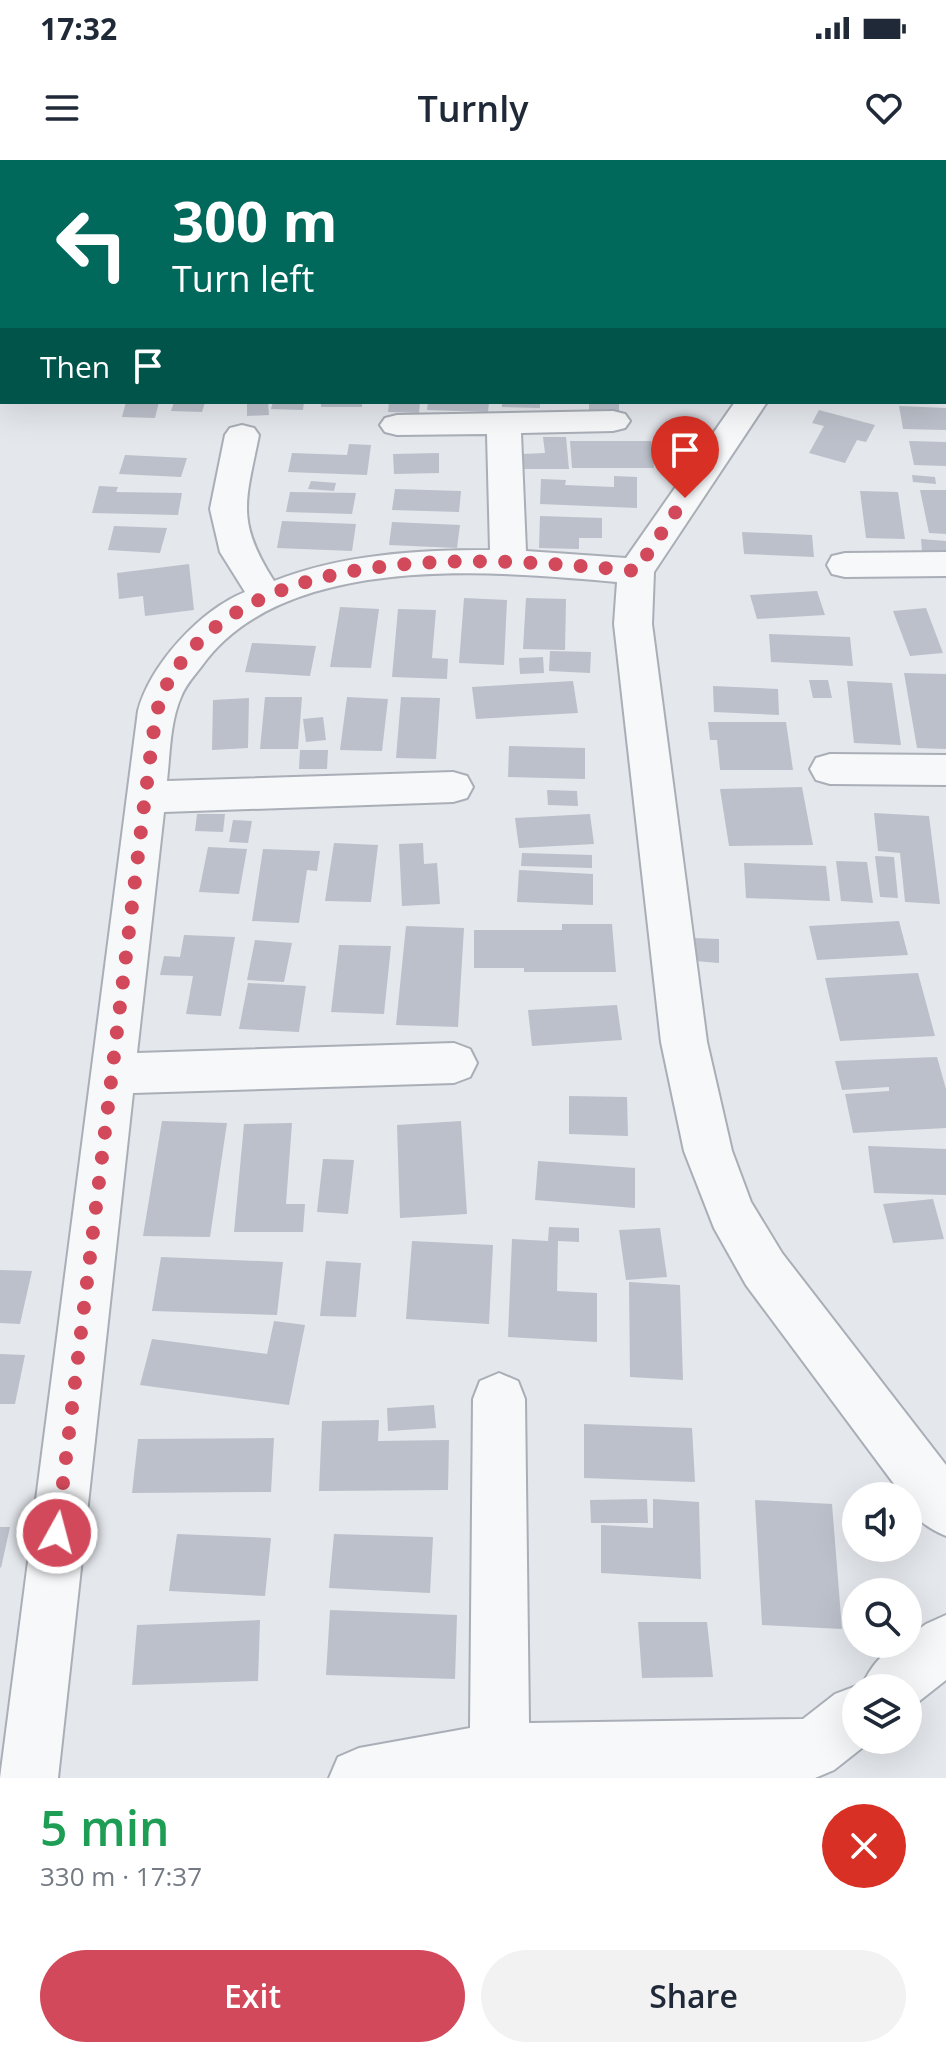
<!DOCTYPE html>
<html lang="en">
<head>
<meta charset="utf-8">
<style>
	:root { --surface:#fff; --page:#f2f2f3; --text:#1f2937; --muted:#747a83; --accent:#d1495b }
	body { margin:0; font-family:"Open Sans",sans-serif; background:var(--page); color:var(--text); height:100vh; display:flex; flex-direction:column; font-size:30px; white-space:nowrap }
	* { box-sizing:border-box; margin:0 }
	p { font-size:26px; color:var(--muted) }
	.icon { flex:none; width:44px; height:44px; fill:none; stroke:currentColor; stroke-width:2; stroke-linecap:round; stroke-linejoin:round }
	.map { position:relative; height:1618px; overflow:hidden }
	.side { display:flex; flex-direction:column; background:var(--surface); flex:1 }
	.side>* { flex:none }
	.top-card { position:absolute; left:0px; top:0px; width:946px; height:244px; box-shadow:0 8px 32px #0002; background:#00695c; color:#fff; overflow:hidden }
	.controls { position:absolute; left:842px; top:1322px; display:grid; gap:16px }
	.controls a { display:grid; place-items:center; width:80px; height:80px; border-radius:50%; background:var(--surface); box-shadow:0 8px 32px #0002; font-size:40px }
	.pin { position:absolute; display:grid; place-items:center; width:68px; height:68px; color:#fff; margin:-82px -34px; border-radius:50% 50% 50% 0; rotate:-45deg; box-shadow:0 0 8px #0007 }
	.pin .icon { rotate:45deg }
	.me { position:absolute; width:88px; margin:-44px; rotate:7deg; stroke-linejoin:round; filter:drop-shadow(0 0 6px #0008) }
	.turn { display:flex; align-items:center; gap:28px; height:168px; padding:0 40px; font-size:36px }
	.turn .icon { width:104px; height:104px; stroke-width:2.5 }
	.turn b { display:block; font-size:56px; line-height:68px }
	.then { display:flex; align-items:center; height:76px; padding:0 40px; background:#0003; gap:16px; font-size:30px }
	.round { display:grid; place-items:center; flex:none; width:84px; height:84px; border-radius:42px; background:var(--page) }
	.head { display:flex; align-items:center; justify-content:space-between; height:136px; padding:0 40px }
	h1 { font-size:48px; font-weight:600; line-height:60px; color:#1e9e55 }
	.cta { display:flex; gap:16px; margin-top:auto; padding:16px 40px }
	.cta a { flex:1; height:92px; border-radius:48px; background:var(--accent); color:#fff; font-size:32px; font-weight:600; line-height:92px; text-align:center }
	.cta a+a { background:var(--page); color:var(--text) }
	.status { display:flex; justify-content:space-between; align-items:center; height:56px; padding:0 40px; background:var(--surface); direction:ltr }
	.status svg { height:22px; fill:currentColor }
	header { display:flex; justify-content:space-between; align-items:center; height:104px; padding:0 40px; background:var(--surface); font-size:36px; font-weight:600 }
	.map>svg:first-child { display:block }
	.building { fill:#bbc0ca }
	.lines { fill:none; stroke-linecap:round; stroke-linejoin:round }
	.minor-casing { stroke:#a9aeb7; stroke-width:4 }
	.minor { fill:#f7f8fa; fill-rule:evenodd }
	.route { stroke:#d1495b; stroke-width:14; stroke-dasharray:0 25.2 }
</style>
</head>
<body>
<div class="status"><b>17:32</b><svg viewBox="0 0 49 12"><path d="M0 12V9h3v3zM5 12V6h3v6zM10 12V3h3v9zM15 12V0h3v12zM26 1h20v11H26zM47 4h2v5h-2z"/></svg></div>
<header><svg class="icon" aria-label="menu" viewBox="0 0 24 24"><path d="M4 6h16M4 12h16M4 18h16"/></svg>Turnly<svg class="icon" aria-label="heart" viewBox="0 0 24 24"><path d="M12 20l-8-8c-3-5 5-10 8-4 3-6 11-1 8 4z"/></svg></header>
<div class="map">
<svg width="946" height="1618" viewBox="0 0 946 1618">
	<rect width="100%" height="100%" fill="#e4e7ec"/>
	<path class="building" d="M126,242H159L155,258L122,257Z
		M174,242H205L202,252L171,251Z
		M247,242H268L269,255L247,256Z
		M273,242H304L303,250L271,249Z
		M321,242H362V247H321Z
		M389,242H420L419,253L388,252Z
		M428,242H489L488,252L427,250Z
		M502,242H540V248L502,247Z
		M589,242H619V254L589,252Z
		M899,246L946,248V270L903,269Z
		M819,250L875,265L866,282L857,280L845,303L809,293L824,266L812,263Z
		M543,277H566L569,309H523L522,294L545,293Z
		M570,281H651L654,308H572Z
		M909,281L946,282V306L914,305Z
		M349,284L371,285L367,315L288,312L292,293L347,295Z
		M439,293V313L394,314L393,294Z
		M125,295L187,298L181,317L119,314Z
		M912,315L935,317L936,324L913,322Z
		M614,316L637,317V348L540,344L541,319L566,320L565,325L614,327Z
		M311,321L336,323L334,331L308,329Z
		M99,326L118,327L116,332L182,333L178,355L92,353Z
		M395,329L461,331L459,352L392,350Z
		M920,330H946V374L929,373Z
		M860,331L898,332L905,379L866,378Z
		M290,332L356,333L352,354L286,352Z
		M540,356L602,358V378H579V389L539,388Z
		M282,361L356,364L352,391L277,388Z
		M392,362L460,365L457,388L389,385Z
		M114,366L167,368L160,393L108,390Z
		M742,372L812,375L814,397L744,394Z
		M921,379L946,381V394L922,392Z
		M189,404L194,450L145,456L143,436L119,439L117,413Z
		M817,431L825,455L757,459L750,435Z
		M464,438L507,440L504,505L459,503Z
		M526,438L566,439L565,490L523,489Z
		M340,447L379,449L371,508L330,507Z
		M926,448L943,493L910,496L893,451Z
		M398,449L436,450L432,498L448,499L447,519L392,517Z
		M769,474L850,477L853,506L771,502Z
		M252,483L316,486L310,516L245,512Z
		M550,491L591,492L590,513L549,511Z
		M543,497L544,513L520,514L519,498Z
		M904,513L946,514V589L917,588Z
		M809,520H828L832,538H813Z
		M573,521L578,553L476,559L472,527Z
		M847,521L892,523L901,585L854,583Z
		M713,526L778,529L779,555L714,552Z
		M265,537H302L298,589H260Z
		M347,537L388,539L382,591L340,590Z
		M401,537L440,538L436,599L396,598Z
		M249,538L248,588L212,590L213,540Z
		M323,557L326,580L306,582L303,559Z
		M708,562H786L793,610H720L717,580H710Z
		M509,586L585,588V619L508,617Z
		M300,590H328L327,609H299Z
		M802,627L813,685L729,686L720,629Z
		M547,630L577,631L578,646L548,645Z
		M874,653L929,656L940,744L905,742L900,693L878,691Z
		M197,654H225L223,672L195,671Z
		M590,654L594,684L519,688L515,658Z
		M233,660L252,661L248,683L229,682Z
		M334,683L378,685L371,742L325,741Z
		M423,683L424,704L437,703L440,744L402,746L399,684Z
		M208,687L247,689L239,734L199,732Z
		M263,689L320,691L317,711L307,710L299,763L252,761Z
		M522,693L592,695V708L521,706Z
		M875,696L894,697L898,738L880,737Z
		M836,701L867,702L873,743L841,741Z
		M744,703L826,706L830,741L746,738Z
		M519,710L593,714V745L517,742Z
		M899,761L908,795L817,800L809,766Z
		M562,764H612L616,812H524V808H474V770H562Z
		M406,766L464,768L458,867L396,865Z
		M184,775L235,777L221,856L186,854L193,816L160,815L164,796L180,797Z
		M694,778L719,779V803L695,801Z
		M255,780L292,783L284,822L247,820Z
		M339,785L391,786L384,854L331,852Z
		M918,813L935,876L840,881L825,818Z
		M248,823L306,826L299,872L239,869Z
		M617,845L622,880L532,886L528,850Z
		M937,897L946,929V968L853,973L845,934L889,931V927L842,930L835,901Z
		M569,936L627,937L628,976L569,974Z
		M162,961L227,963L210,1077L143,1076Z
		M461,961L467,1054L400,1058L397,965Z
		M292,963L286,1044H305L303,1072H234L244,964Z
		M868,986L946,989V1035L874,1033Z
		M323,999L354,1000L348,1054L317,1052Z
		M538,1001L635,1008V1048L535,1040Z
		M933,1039L944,1079L893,1083L883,1044Z
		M549,1067L579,1068V1082L558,1081L557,1131L597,1133V1182L508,1177L512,1079L548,1081Z
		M660,1068L667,1117L626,1120L619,1070Z
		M412,1081L493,1085L489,1164L406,1159Z
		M161,1097L283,1102L277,1155L152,1151Z
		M326,1101L361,1103L356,1157L320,1156Z
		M0,1110L32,1111L20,1164L0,1163Z
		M629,1122L680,1125L683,1220L630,1217Z
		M274,1161L305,1165L289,1245L140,1225L152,1179L267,1194Z
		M0,1194L25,1195L15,1244H0Z
		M434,1245L436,1268L388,1271L387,1248Z
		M379,1260L378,1281L449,1280L448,1330L319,1331L322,1261Z
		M584,1264L692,1268L695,1322L584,1318Z
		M274,1278L271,1332L132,1333L138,1279Z
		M647,1339L648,1363H591L590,1340Z
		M653,1339L699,1342L701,1419L601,1413V1365L653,1368Z
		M755,1340L832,1344L842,1469L762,1465Z
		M0,1367H10L1,1408L0,1407Z
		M177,1374L271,1378L265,1436L169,1431Z
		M334,1374L433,1377L430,1433L329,1428Z
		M330,1450L457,1455L455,1519L326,1515Z
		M260,1460L258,1521L132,1525L137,1465Z
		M638,1462H707L713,1517L642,1518Z"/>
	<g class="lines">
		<defs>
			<path id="minor" d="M372,0H402L371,2Z
				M467,0H498L499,2H468Z
				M556,0H586L555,2Z
				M907,0H936L906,2Z
				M944,37H946V55H944Z
				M944,168H946V187H944Z
				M735,242H767L654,412L652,464L707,882L732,991L751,1042L782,1093L946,1305V1376C929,1369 908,1356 908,1336H903L746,1125L714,1068L684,991L661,882L614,464L617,422C494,411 283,391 201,507C194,516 185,526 181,537C170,562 170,594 167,621L453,612L467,616L473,627L467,638L453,642L164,652L137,893L454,883L470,889L477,903L470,917L454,923L133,933L58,1618H0L138,551C150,505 200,450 245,432L220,392L210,349L225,275L230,268L242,265L254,268L259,275C246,341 235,360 274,421C343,394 418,390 490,390L487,274L397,275L385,272L380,265L385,258L397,255L613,251L625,254L630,261L625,268L613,271L521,273L526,391L626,398Z
				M946,392V416L845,417L832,414L827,405L832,396L845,393Z
				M830,594L946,595V625L830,624L816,620L810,609L816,598Z
				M499,1213L518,1221L525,1239L529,1563L803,1559L835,1534L856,1526L861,1528C869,1509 886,1484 908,1484V1477L926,1464L946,1455V1520L908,1550V1528H856V1580H872L834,1610L815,1618H329L338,1597L359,1588L470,1568L473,1239L480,1221Z"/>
		</defs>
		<use href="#minor" class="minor-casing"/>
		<use href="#minor" class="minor"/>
	</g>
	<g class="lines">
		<path class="route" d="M57,1373L145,637C149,613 154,548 164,530C241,376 493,397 636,411L685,338"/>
	</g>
</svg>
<div class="controls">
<a><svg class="icon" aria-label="sound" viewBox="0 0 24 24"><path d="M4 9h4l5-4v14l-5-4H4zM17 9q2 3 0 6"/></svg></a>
<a><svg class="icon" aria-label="search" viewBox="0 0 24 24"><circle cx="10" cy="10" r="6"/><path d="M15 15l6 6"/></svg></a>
<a><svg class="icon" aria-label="layers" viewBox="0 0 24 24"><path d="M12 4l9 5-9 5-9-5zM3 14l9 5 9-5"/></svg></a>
</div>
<div class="pin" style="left:685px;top:338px;background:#d93025"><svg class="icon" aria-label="arrive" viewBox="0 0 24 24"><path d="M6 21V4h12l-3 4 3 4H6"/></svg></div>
<svg class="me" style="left:57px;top:1373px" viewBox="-20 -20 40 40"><circle r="17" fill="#d1495b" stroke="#fff" stroke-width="3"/><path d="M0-11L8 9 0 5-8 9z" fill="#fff"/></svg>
<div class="top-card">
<div class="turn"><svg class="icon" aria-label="left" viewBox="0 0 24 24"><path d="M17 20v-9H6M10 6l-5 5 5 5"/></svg><div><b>300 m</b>Turn left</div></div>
<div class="then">Then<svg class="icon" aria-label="arrive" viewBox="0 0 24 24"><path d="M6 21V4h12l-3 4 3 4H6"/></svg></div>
</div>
</div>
<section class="side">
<div class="head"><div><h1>5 min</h1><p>330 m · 17:37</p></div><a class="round" style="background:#d93025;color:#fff"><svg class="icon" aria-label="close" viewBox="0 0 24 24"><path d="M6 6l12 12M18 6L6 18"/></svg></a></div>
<div class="cta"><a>Exit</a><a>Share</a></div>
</section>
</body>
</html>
